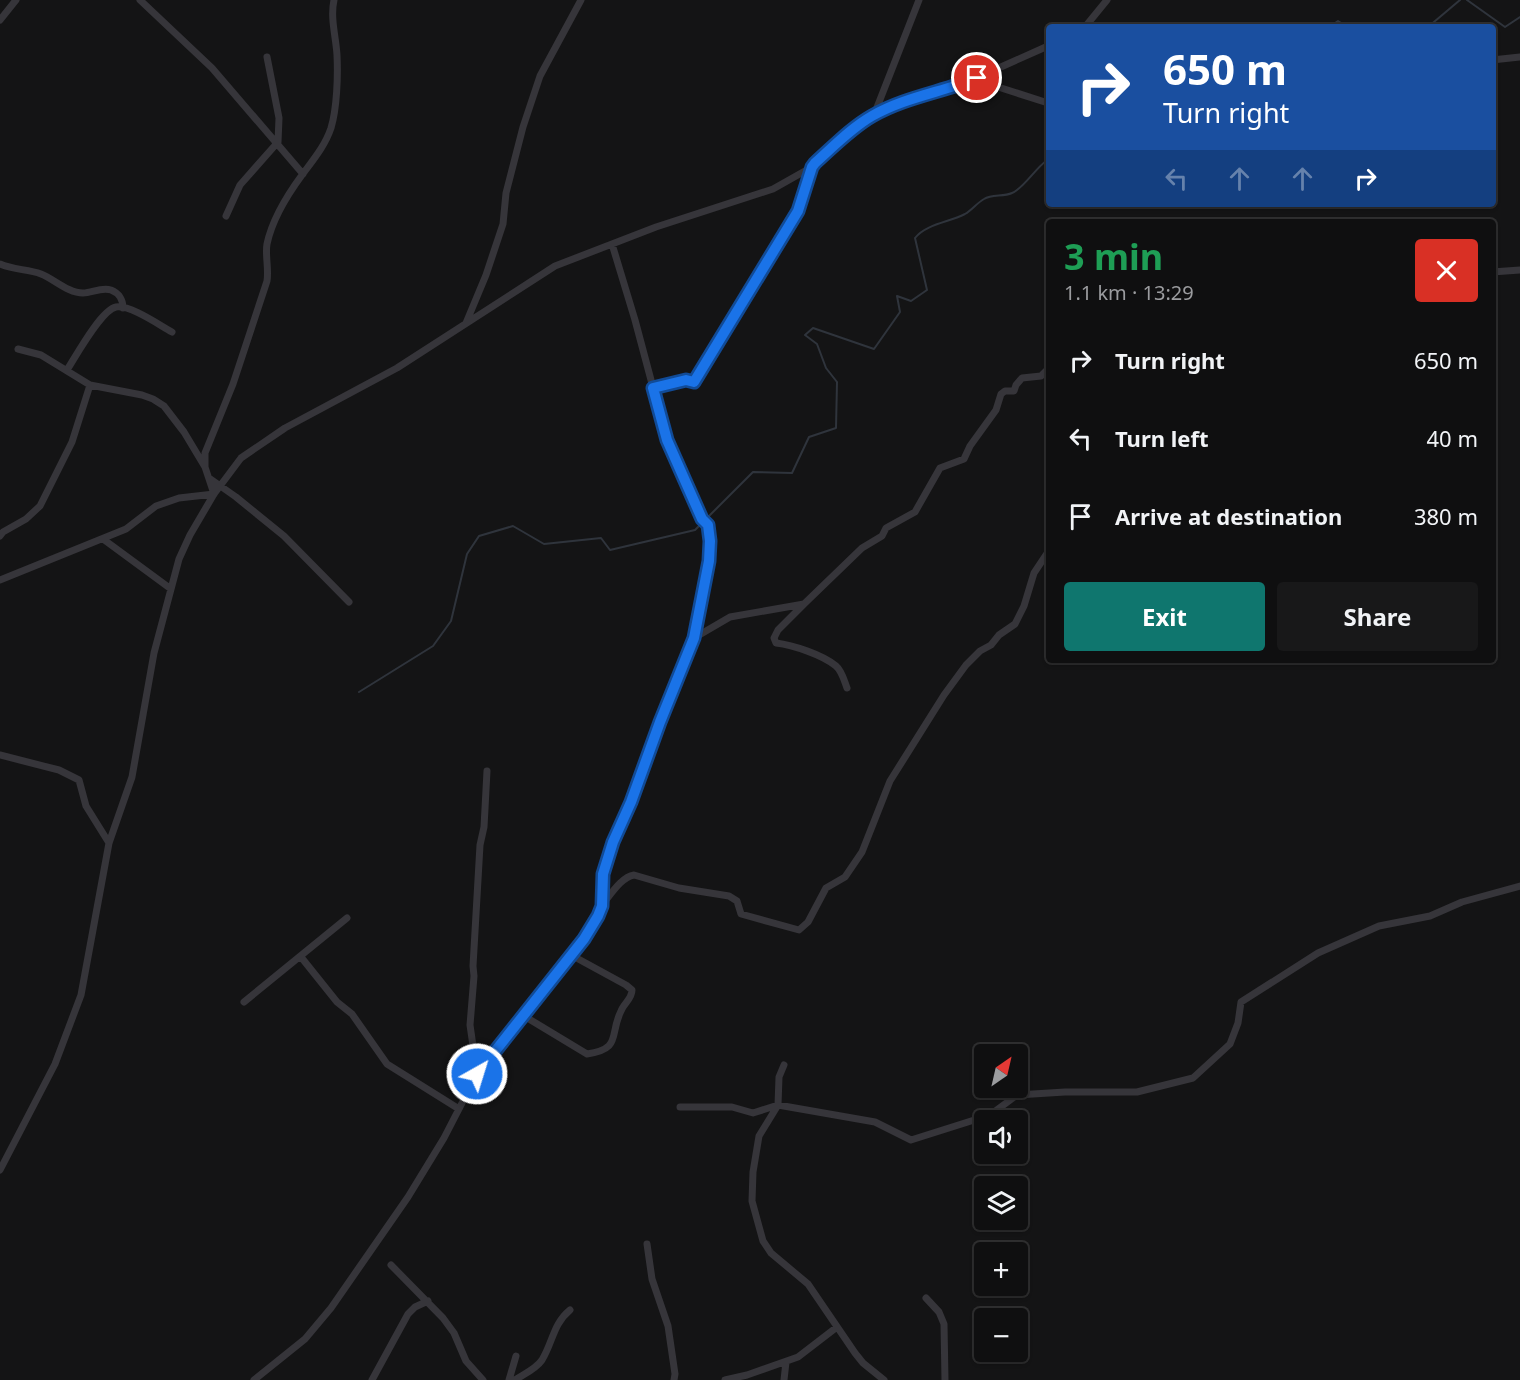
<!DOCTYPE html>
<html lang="en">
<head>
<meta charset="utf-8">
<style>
	:root { --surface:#0f0f10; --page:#181819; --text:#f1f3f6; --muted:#9b9c9f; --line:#2f2f30; --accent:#0f766e }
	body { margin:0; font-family:"Noto Sans",sans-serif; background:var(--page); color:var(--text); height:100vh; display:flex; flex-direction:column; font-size:22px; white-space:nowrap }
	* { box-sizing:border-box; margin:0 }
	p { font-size:20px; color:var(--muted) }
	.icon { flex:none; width:33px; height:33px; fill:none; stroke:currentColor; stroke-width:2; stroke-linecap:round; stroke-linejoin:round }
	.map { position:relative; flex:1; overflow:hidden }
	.sheet { position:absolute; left:1046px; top:219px; width:450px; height:444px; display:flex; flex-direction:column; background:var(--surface); border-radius:6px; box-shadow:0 2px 4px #0004,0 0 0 2px var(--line) }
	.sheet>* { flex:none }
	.guide { position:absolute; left:1046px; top:24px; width:450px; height:183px; border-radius:6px; box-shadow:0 2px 4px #0004,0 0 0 2px var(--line); background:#1a4fa0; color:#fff; overflow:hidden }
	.needle { width:39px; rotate:34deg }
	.buttons { position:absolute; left:974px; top:1044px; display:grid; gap:12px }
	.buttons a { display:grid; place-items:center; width:54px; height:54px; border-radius:6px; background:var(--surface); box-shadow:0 2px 4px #0004,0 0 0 2px var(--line); font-size:30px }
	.pin { position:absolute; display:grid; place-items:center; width:51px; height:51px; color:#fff; margin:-26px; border:3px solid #fff; border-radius:50%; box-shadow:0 2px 6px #0007 }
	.me { position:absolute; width:66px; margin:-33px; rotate:39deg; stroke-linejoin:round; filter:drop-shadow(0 0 4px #0008) }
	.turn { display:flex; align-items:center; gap:21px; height:126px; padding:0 18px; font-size:27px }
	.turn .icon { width:78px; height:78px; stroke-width:2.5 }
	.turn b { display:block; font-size:42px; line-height:51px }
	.lanes { display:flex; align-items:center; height:57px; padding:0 18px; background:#0003; justify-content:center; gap:30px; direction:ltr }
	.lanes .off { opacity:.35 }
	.round { display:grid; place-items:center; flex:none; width:63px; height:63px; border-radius:6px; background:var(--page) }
	.summary { display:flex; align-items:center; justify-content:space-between; height:102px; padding:0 18px }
	h1 { font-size:36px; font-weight:700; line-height:45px; color:#1e9e55 }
	.action { display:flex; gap:12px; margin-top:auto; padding:12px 18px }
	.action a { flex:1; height:69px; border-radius:6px; background:var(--accent); color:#fff; font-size:24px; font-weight:700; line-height:69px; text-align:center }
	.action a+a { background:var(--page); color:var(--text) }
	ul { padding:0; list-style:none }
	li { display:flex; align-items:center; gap:18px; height:78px; padding:0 18px }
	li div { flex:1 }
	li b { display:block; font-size:22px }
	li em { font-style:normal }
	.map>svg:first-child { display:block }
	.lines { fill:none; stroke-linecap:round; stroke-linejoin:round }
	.stream { stroke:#2f343c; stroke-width:2 }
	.street { stroke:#36353a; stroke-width:7 }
	.route-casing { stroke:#114b97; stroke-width:15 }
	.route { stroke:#1a73e8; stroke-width:10 }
</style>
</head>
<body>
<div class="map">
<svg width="1520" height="1380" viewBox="0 0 1520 1380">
	<rect width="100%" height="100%" fill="#141415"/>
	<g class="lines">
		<path class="stream" d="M1467,0L1505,27L1520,17
			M1329,27L1338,21L1348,27
			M1428,27L1460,0
			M359,692L433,646L451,621L467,554L479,536L513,526L544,544L601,538L610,550L695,530L753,472L792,473L809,437L836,428L837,382L826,368L817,344L805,335L813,328L874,349L900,312L897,296L911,301L927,290L915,238C926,224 950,222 965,214C972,210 977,203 984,199C992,194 1003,197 1012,193C1023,189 1035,169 1046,161H1048"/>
		<path class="street" d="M140,0L212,68L303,174
			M0,20L16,0
			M1085,27L1107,0
			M1492,60L1520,57
			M965,83L1048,46
			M874,115L919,0
			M226,216L240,185L278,142L279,118L267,57
			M0,264C13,270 28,269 41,274C54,279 68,293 83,293C92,293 101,287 111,290C119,293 123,300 123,308
			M1492,272L1520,270
			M466,323L486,275L503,224L506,193L523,127L540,76L581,0
			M18,349L41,355L90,385L142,395L153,399L164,406L184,432L205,467
			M67,370C76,356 101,310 116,307C131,305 159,325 172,332
			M653,388L686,380L695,382L798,211L812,167
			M209,478L236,497L284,536L349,602
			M214,494L205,467V453L233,384L267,281C269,269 265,255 267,244C272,220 288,194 302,175C313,160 325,146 331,128C337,108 338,76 337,55C336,37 330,18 334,0
			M0,536L3,532L26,519L40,506L72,442L90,385
			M103,539L171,589
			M0,580L126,529L156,506L179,498L214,494
			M804,604L778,630L774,638L776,643C793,645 823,655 836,666C842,671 844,680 847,688
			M694,638L730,617L804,604L862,548L882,536L886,528L915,512L940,468L964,459L970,446L996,410L1001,394L1005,391H1014L1016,385L1022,378L1041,376L1048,369
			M0,755L59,770L79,780L86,806L109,843
			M601,906C610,896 621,877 634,875L679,888L729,896L737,901L741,914L799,930L808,922L826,888L845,877L862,852L890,781L944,695L966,665L980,651L991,645L999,635L1015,624L1024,606L1034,573L1048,552
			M301,957L337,1002L352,1014L387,1064L459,1109
			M244,1002L347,918
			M524,1016L587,1054C622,1049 609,1035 621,1011C624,1003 632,999 632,990L626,985L571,955
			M784,1065L779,1077L778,1105L759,1136L753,1172L752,1201L763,1241L771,1253L808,1284L855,1353L863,1363L884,1380
			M477,1074L470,1025L474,976L473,966L480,845L484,827L487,771
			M680,1107H732L753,1113L778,1105L875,1122L911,1140L990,1115L1017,1095L1065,1092H1137L1193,1078L1230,1044L1238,1023L1241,1002L1318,953L1379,926L1430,916L1462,902L1520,886
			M0,1170L55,1064L81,995L109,843L132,777L154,653L179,559L190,535L214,494L241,458L285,428L397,368L555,266L656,227L773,189L812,167L857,125L874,115L896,105L963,84L995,86L1048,103
			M647,1244L652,1279L668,1326L675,1374L674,1380
			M391,1265L443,1318L454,1333L466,1361L483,1380
			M926,1298L939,1312L944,1324L945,1380
			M254,1380L305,1339L331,1308L408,1197L444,1138L477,1074L584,939L598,916L601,906L603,874L613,842L631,802L660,722L694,638L709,561L710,541L708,525L702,519L667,440L635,320L612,244
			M372,1380L408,1314L415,1307L428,1301
			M509,1380L516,1356
			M515,1380C524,1374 536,1369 542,1360C553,1342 553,1324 570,1310
			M725,1380L747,1375L798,1357L837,1327
			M784,1380L786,1362"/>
	</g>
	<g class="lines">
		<defs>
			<path id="route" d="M477,1074L584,939L598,916L602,906L603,874L613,842L631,802L660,722L694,638L709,561L710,541L708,525L702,519L667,440L653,388L686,380L694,382L798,211L812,167L815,163C833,147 851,128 872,116C905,97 943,92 977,78"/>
		</defs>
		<use href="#route" class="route-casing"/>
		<use href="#route" class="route"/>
	</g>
</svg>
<div class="buttons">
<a><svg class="needle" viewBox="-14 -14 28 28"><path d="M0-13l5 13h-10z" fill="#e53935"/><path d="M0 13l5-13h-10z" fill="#9b9c9f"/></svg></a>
<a><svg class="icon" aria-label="sound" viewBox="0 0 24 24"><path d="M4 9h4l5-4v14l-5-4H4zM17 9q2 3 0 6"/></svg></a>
<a><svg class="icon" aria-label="layers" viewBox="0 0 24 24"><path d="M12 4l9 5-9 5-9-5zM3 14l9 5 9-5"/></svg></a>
<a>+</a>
<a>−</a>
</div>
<div class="pin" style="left:977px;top:78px;background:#d93025"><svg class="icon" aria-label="arrive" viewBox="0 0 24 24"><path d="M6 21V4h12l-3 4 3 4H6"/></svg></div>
<svg class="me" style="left:477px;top:1074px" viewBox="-20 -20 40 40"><circle r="17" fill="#1a73e8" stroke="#fff" stroke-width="3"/><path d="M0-11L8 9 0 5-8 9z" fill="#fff"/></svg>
<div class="guide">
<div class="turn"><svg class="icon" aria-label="right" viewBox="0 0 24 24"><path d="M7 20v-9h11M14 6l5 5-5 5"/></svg><div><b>650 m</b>Turn right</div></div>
<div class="lanes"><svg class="icon off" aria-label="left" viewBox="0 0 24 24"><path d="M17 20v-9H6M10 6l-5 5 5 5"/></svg><svg class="icon off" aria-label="ahead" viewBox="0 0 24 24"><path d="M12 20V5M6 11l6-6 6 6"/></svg><svg class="icon off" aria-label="ahead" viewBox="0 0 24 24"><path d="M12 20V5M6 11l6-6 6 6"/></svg><svg class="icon" aria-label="right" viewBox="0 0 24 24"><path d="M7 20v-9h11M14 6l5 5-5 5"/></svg></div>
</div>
<section class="sheet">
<div class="summary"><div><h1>3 min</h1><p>1.1 km · 13:29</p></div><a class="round" style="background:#d93025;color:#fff"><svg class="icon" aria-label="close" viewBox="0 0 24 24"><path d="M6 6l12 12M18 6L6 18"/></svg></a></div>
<ul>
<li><svg class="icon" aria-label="right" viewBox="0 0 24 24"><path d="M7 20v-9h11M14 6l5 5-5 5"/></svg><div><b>Turn right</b></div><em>650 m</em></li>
<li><svg class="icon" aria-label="left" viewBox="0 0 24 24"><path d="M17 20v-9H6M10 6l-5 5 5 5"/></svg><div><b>Turn left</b></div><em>40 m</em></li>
<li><svg class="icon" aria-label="arrive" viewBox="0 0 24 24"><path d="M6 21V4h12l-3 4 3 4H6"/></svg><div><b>Arrive at destination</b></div><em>380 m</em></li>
</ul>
<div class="action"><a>Exit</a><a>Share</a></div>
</section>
</div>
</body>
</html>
